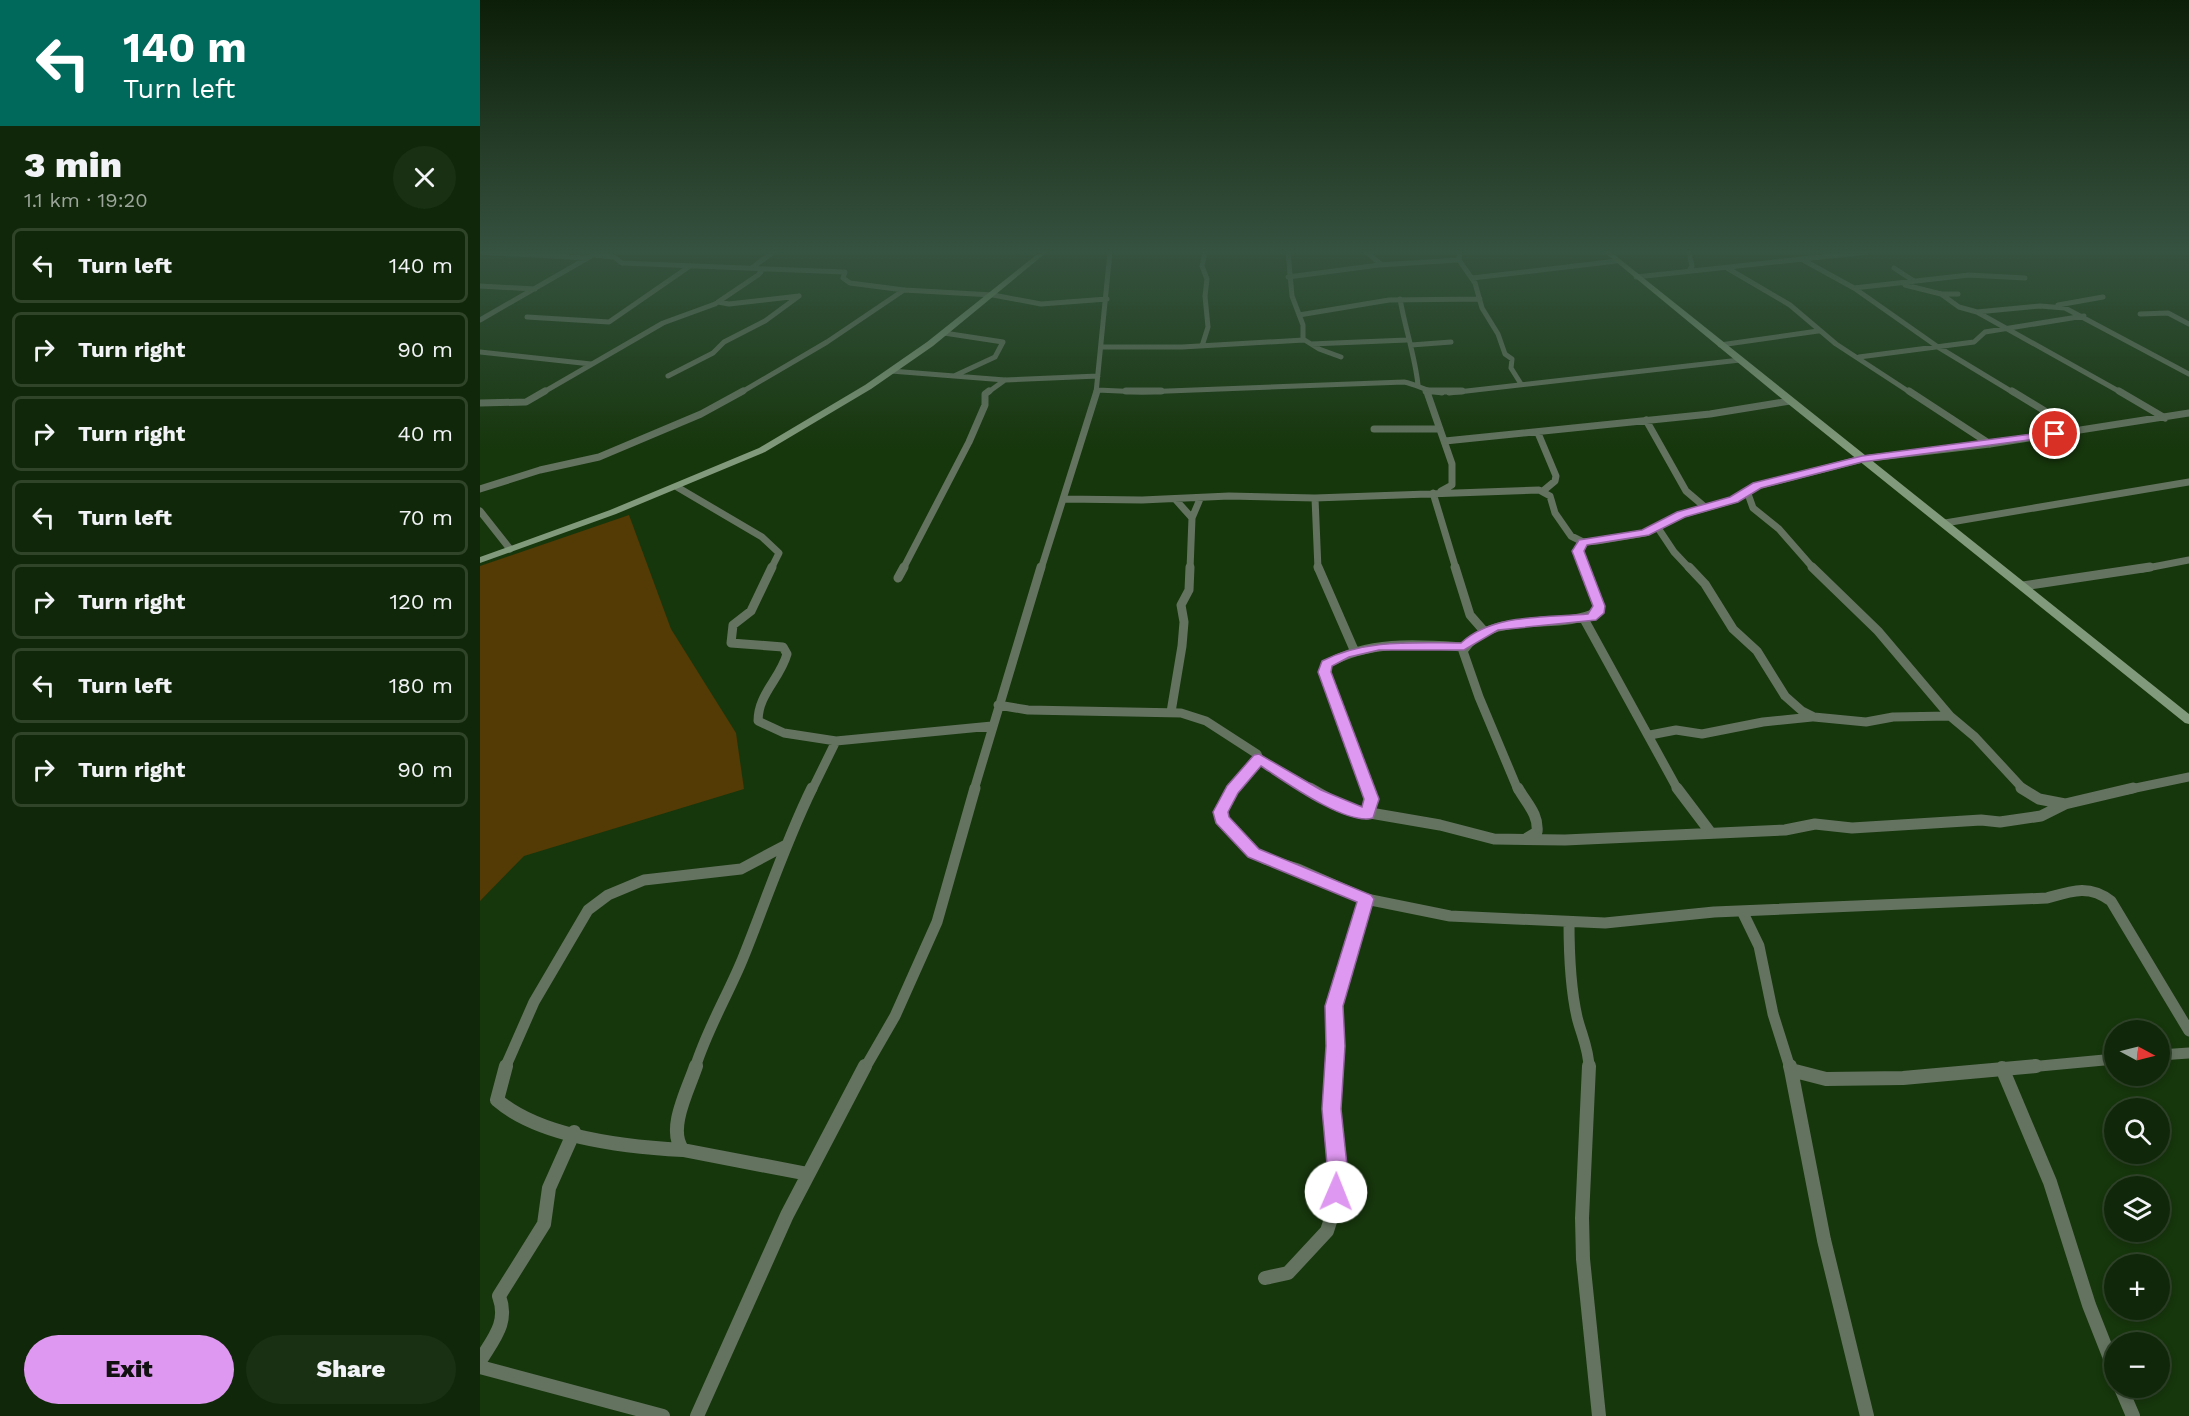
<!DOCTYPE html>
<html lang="en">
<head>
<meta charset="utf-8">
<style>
	:root { --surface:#102809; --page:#193012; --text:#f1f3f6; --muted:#9ca69c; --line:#30442a; --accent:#df98f1 }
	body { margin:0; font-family:"Work Sans",sans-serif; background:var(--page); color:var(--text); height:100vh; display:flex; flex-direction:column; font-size:22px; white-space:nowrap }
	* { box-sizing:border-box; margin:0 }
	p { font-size:20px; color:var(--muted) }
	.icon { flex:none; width:33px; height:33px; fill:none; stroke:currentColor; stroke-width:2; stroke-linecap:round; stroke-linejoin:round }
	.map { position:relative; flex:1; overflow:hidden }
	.side { display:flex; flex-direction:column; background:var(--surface); width:480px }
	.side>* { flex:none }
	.hud { background:#00695c; color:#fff; overflow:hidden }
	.needle { width:39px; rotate:97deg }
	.buttons { position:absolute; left:1624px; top:1020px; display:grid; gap:12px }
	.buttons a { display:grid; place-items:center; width:66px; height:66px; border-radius:50%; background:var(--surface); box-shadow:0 3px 9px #0003,0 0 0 2px var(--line); font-size:30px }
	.pin { position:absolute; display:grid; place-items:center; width:51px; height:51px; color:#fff; margin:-26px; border:3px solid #fff; border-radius:50%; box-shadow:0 2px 6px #0007 }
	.me { position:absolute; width:66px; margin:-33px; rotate:1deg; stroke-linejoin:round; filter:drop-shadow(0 0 4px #0008) }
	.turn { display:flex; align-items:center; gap:21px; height:126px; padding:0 24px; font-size:27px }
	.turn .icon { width:78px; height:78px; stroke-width:2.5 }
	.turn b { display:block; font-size:42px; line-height:51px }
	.round { display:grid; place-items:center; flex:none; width:63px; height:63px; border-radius:32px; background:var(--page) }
	.summary { display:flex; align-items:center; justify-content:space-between; height:102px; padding:0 24px }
	h1 { font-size:36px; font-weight:800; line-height:45px }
	.cta { display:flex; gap:12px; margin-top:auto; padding:12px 24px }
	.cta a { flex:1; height:69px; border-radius:36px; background:var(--accent); color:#111; font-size:24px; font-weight:800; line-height:69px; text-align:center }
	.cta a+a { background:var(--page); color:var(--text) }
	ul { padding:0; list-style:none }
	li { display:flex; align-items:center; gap:18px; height:75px; margin:0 12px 9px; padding:0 12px; border:3px solid var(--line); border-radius:9px }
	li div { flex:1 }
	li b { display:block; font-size:22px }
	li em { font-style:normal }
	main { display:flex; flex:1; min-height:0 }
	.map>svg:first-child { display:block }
	.green { fill:#543a04 }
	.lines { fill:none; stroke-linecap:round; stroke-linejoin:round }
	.street-far4 { stroke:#63735f; stroke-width:5 }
	.street-far3 { stroke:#63735f; stroke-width:7 }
	.street-far2 { stroke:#63735f; stroke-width:9 }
	.street-far1 { stroke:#63735f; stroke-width:11 }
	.street { stroke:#63735f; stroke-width:14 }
	.secondary { fill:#819a7b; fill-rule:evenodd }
	.route { fill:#df98f1; stroke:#91639d; stroke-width:1.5 }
</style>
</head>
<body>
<main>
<section class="side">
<div class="hud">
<div class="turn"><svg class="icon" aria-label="left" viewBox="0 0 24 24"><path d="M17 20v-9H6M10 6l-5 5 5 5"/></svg><div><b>140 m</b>Turn left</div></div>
</div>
<div class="summary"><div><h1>3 min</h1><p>1.1 km · 19:20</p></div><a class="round"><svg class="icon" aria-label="close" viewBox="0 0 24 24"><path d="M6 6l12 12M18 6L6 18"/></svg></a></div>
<ul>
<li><svg class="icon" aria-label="left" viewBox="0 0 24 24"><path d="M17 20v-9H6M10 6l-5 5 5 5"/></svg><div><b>Turn left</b></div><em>140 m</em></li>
<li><svg class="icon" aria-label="right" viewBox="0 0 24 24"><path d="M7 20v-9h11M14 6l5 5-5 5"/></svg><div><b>Turn right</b></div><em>90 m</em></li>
<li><svg class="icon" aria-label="right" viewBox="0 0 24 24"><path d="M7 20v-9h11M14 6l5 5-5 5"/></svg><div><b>Turn right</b></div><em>40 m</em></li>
<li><svg class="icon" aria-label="left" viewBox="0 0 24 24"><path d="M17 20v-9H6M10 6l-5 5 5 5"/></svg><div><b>Turn left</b></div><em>70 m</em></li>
<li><svg class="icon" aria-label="right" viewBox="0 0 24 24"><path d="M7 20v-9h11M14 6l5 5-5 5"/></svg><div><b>Turn right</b></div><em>120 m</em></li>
<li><svg class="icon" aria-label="left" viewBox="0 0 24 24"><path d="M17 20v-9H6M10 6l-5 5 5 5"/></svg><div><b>Turn left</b></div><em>180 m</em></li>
<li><svg class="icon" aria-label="right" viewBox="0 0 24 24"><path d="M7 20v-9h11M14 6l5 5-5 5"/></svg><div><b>Turn right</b></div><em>90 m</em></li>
</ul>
<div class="cta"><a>Exit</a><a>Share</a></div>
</section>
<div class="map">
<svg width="1709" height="1416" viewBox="0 0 1709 1416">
	<rect width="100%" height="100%" fill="#16360c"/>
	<path class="green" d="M149,515L191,629L256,733L264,789L44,856L0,901V566Z"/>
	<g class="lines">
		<path class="street-far4" d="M0,252L108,258
			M808,252L812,296L823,325V339L839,349L861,357
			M886,252L902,265
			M980,252L979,260L995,283L1002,308L1018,334L1025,354L1032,359L1031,368L1041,384
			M1209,252L1212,266L1209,271
			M113,255L134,257L142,263L365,272L363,278L370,283L424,290L513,295L561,304L627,299
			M1323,260L1374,288L1458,347L1534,393
			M273,267L293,252
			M1247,268L1310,305L1356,344L1431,393
			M1414,268L1434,281
			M808,277L899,265L979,260
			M1156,277L1387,252
			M992,278L1137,261
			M1425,285L1461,294H1478
			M0,286L55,289
			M1374,288L1489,275L1545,278
			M1461,294L1479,307L1497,312L1560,306L1585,308L1709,374
			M920,299C925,328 935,356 938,385
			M238,302L249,304L319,296
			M1578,305L1623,297
			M1497,312L1642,393
			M1660,314L1688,313L1709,324
			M819,315L909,300L1000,299
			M47,317L129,322L210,266
			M0,320L118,252
			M464,333L523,342L515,357L474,376
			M831,344L927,340
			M931,345L971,342
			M1240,345L1338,331
			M722,346L728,327L725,296L727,279L722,266L725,252
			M622,347H702L824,340
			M0,352L111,364
			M1379,357L1494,342L1505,332L1604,316
			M411,371L525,380L618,376
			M188,376L233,353L244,342L285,321L319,296
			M617,390L662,392L924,382C939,385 946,392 962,393
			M62,393L183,323L235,304L278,275L281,272L279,269
			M260,393L347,342L424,290
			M507,393L525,380
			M616,393L630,252
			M969,393L1260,360"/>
		<path class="street-far3" d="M646,391H681
			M946,391H982
			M1429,391L1510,444
			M1532,391L1596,430
			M1639,391L1685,418
			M947,392L972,464V485L961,491
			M0,403L46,402L65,391
			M1166,420L1206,491L1226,508
			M894,429H958
			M1058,433L1076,476L1075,481L1063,491
			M965,441L1230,414L1310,401
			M197,487L282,537L299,553L291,569
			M0,489L60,470L119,457L221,414L263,391
			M1267,491L1273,508L1299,529L1334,569
			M953,493L976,569
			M835,498L838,569
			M584,499L662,500L749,496L835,498L1059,490L1070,496L1075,513L1091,536L1103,542L1117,541L1165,533L1201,515L1254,500L1277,486L1382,459L1510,444L1709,413
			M695,499L712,518
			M0,511L30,549
			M1465,523L1709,482
			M1178,528L1194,552L1210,569
			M1103,542L1098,551L1105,569
			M423,569L489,442L505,405V394L509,391
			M561,569L617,391
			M710,569L712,518L720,499
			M1662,569L1709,560"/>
		<path class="street-far2" d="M292,567L271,611L253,625L251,643L303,647L307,654C300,679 278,694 278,721L304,733L356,741L512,726
			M838,567L875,652
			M975,567L990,615L1004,631
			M1209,567L1225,584L1253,629L1277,651L1305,696L1322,711L1334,717L1386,722L1413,717L1470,716
			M1332,567L1398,631L1470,716L1495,737L1544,790
			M418,578L424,567
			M1543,586L1670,567
			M1104,619L1198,790
			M518,705L548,710L701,713L726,721L777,754L779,759L752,790
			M691,712L702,646L704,622L701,605L709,590L710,567
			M1170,735L1196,730L1222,734L1283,722L1332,717
			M779,759L833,790
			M332,790L356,741
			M494,790L561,567
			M889,790L845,672L847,664C890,640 937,644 984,647
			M1038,790L999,697L983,651C1013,607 1078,633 1119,611L1104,567
			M1646,790L1709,777"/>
		<path class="street-far1" d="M754,788L740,812L742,819L774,853L785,859L818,869L886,899L970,916L1125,923L1234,912L1567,898C1591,891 1609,884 1631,901L1709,1031
			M830,788L867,809L960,825L1014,839L1085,840L1305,830L1335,824L1372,828L1501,820L1520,822L1561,816L1585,804L1653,788
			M1038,788C1046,803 1059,814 1057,832L1047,838
			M1197,788L1231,833
			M1541,788L1559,799L1585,804
			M887,814L892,799L888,788
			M1262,911L1279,946L1293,1014L1310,1068
			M1089,922C1089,954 1090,986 1097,1017C1101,1034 1109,1049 1109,1068
			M1680,1055L1709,1053
			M25,1068L54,1002L108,910L128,895L164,880L261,869L306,845
			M215,1068C227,1029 248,995 263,958C286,901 305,843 332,788
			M385,1068L415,1016L457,922L495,788
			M854,1068V1006L886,899
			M1539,1068L1635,1059"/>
		<path class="street" d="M26,1066L17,1100C61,1138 146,1147 203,1150
			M216,1066C209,1088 186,1130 203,1150L328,1174
			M1109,1066L1102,1218L1103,1259L1119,1416
			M1310,1066L1311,1070L1346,1079L1423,1078L1556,1066
			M1522,1068L1570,1182L1609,1305L1635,1371
			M1311,1070L1344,1240L1387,1416
			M785,1278L808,1273L847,1231L854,1209L858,1175L851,1109L854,1066
			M0,1361C13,1339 29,1323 19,1296L64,1224L69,1188L94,1132
			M0,1367L183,1416
			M1641,1388L1653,1416
			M217,1416L307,1215L385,1066"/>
		<path class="secondary" d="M560,252H567L453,346L391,389L285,452L136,514L0,563V557L130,510L279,448L385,385L447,342Z
			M1124,252H1131L1709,714V724L1705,723L1307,403Z"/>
	</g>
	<linearGradient id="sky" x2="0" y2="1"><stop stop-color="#0c1e07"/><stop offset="0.56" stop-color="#365240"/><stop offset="1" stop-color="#365240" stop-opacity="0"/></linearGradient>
	<rect width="1709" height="450" fill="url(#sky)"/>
	<path class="route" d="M1575,431L1580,434L1578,436L1382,462L1281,488L1258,502L1205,517L1169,535L1107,545L1104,551L1125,606L1124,613L1116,620L1018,630L984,650H899L869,657L852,666L851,672L899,799L893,818C866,826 804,781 781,766L758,793L748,812L749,817L779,849L891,895L894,899L863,1006L865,1046L861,1109L868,1175L863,1199L856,1202L849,1199L846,1192L848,1175L842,1109L846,1046L845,1006L877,902L768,857L736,823L733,812L747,786L774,755L779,754L841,790L882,807L884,799L838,672L842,661C886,639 933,643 981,643C1014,613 1066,618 1108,614L1113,606L1092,551L1099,540L1162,530L1197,512L1250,497L1273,483L1382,456Z"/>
</svg>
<div class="buttons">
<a><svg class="needle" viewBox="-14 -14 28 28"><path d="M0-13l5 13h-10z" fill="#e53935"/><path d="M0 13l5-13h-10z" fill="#9ca69c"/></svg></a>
<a><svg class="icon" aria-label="search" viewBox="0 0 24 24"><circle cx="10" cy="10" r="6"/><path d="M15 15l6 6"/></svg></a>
<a><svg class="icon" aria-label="layers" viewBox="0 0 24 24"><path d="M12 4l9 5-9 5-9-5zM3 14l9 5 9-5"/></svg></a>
<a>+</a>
<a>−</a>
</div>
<div class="pin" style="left:1575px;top:434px;background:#d93025"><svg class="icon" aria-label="arrive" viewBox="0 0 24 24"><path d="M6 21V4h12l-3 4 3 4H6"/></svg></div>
<svg class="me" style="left:856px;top:1192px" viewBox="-20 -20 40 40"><circle r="19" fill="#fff"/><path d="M0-13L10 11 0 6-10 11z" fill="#df98f1"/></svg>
</div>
</main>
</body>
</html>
